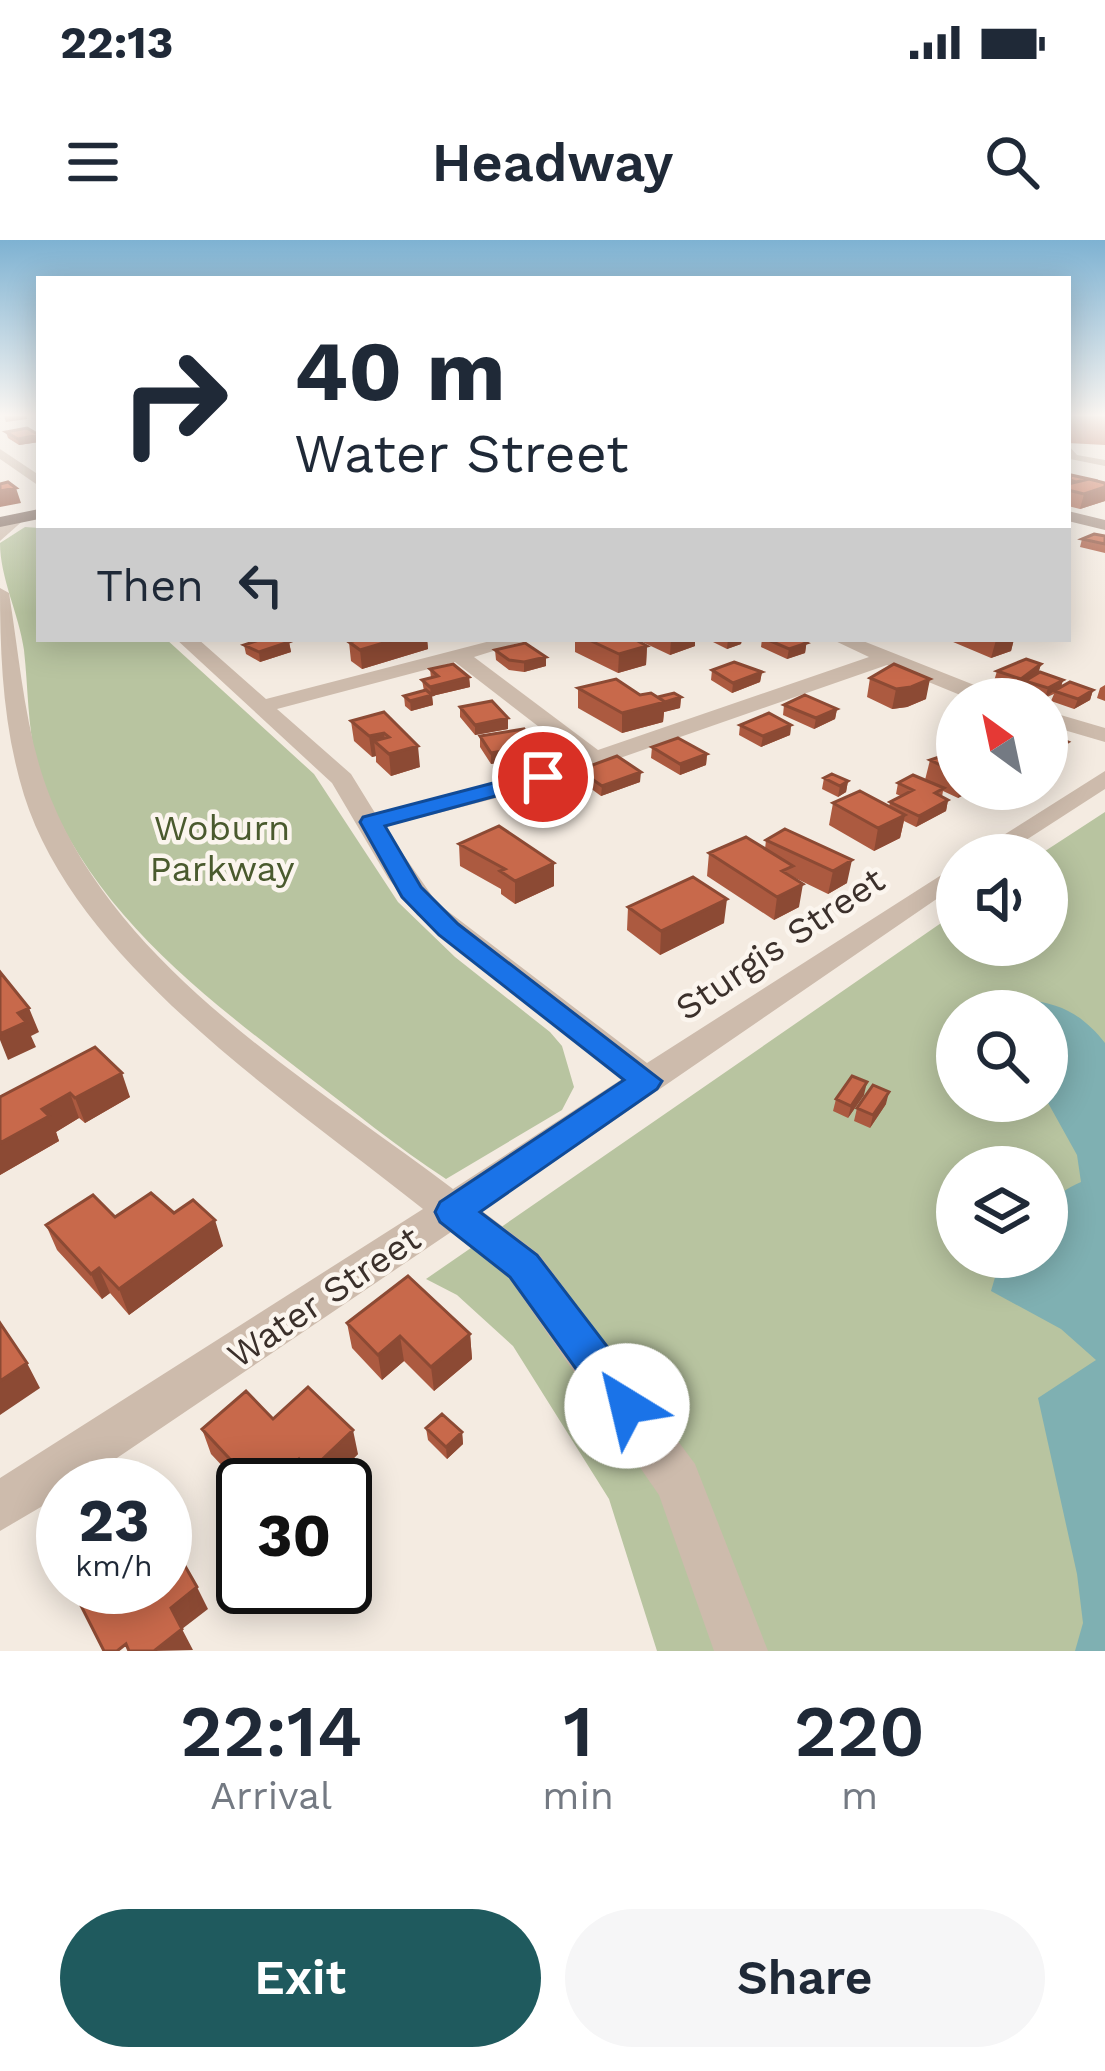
<!DOCTYPE html>
<html lang="en">
<head>
<meta charset="utf-8">
<style>
	:root { --surface:#fff; --page:#f6f6f7; --text:#1f2937; --muted:#747a83; --accent:#1f5a5e }
	body { margin:0; font-family:"Work Sans",sans-serif; background:var(--page); color:var(--text); height:100vh; display:flex; flex-direction:column; font-size:45px; white-space:nowrap }
	* { box-sizing:border-box; margin:0 }
	p { font-size:39px; color:var(--muted) }
	.icon { flex:none; width:66px; height:66px; fill:none; stroke:currentColor; stroke-width:2; stroke-linecap:round; stroke-linejoin:round }
	.map { position:relative; height:1411px; overflow:hidden }
	.drawer { display:flex; flex-direction:column; background:var(--surface); flex:1 }
	.drawer>* { flex:none }
	.hud { position:absolute; left:36px; top:36px; width:1035px; height:366px; border-radius:0px; box-shadow:0 6px 30px #0003; background:#fff; color:var(--text); overflow:hidden }
	.needle { width:78px; rotate:327deg }
	.tools { position:absolute; left:936px; top:438px; display:grid; gap:24px }
	.tools a { display:grid; place-items:center; width:132px; height:132px; border-radius:50%; background:var(--surface); box-shadow:0 6px 30px #0003; font-size:60px }
	.speed { position:absolute; left:36px; top:1218px; display:flex; gap:24px; font-size:60px; font-weight:700; text-align:center }
	.speed>* { display:grid; place-content:center; width:156px; height:156px; border-radius:50%; background:var(--surface); box-shadow:0 6px 30px #0003; line-height:1 }
	.speed small { font-size:30px; font-weight:400 }
	.speed .limit { border:6px solid #111; border-radius:18px; background:#fff; color:#111 }
	.pin { position:absolute; display:grid; place-items:center; width:102px; height:102px; color:#fff; margin:-51px; border:6px solid #fff; border-radius:50%; box-shadow:0 3px 12px #0007 }
	.me { position:absolute; width:132px; margin:-66px; rotate:324deg; stroke-linejoin:round; filter:drop-shadow(0 0 9px #0008) }
	.turn { display:flex; align-items:center; gap:42px; height:252px; padding:0 60px; font-size:54px }
	.turn .icon { width:156px; height:156px; stroke-width:2.5 }
	.turn b { display:block; font-size:84px; line-height:102px }
	.then { display:flex; align-items:center; height:114px; padding:0 60px; background:#0003; gap:24px; font-size:45px }
	.eta { display:flex; justify-content:space-evenly; align-items:center; height:204px; text-align:center }
	.eta b { font-size:72px; font-weight:600; line-height:84px }
	.cta { display:flex; gap:24px; margin-top:auto; padding:24px 60px }
	.cta a { flex:1; height:138px; border-radius:72px; background:var(--accent); color:#fff; font-size:48px; font-weight:600; line-height:138px; text-align:center }
	.cta a+a { background:var(--page); color:var(--text) }
	.status { display:flex; justify-content:space-between; align-items:center; height:84px; padding:0 60px; background:var(--surface); direction:ltr }
	.status svg { height:33px; fill:currentColor }
	header { display:flex; justify-content:space-between; align-items:center; height:156px; padding:0 60px; background:var(--surface); font-size:54px; font-weight:600 }
	.map>svg:first-child { display:block }
	.green { fill:#b8c4a0; fill-rule:evenodd }
	.water { fill:#7fb0b2 }
	.lines { fill:none; stroke-linecap:round; stroke-linejoin:round }
	.lane { fill:#cdbbac; fill-rule:evenodd }
	.street { fill:#cdbbac; fill-rule:evenodd }
	.secondary { fill:#a18a7d; fill-rule:evenodd }
	.primary { fill:#7d675c; fill-rule:evenodd }
	.wall { fill:#ac5a40 }
	.shaded-wall { fill:#8c4a34 }
	.building { fill:#c8694b; stroke:#8c4a34; stroke-width:3 }
	.route { fill:#1a73e8; stroke:#114b97; stroke-width:3 }
	.labels { text-anchor:middle; dominant-baseline:central; stroke-width:9; stroke-linejoin:round; paint-order:stroke }
	.park-label { font-size:36px; fill:#4a5a2e; stroke:#fbf5ee }
	.street-label { font-size:36px; fill:#3b302b; stroke:#fbf5ee }
</style>
</head>
<body>
<div class="status"><b>22:13</b><svg viewBox="0 0 49 12"><path d="M0 12V9h3v3zM5 12V6h3v6zM10 12V3h3v9zM15 12V0h3v12zM26 1h20v11H26zM47 4h2v5h-2z"/></svg></div>
<header><svg class="icon" aria-label="menu" viewBox="0 0 24 24"><path d="M4 6h16M4 12h16M4 18h16"/></svg>Headway<svg class="icon" aria-label="search" viewBox="0 0 24 24"><circle cx="10" cy="10" r="6"/><path d="M15 15l6 6"/></svg></header>
<div class="map">
<svg width="1105" height="1411" viewBox="0 0 1105 1411">
	<rect width="100%" height="100%" fill="#f4ebe1"/>
	<path class="green" d="M25,287L39,288V399H166L314,534L398,662L455,717L550,792L562,806L574,847L562,870L446,939C397,907 352,870 306,835C201,754 94,673 44,546C27,504 29,454 24,410C19,374 0,338 0,303Z
		M1105,572V1411H657L609,1259L513,1106L457,1055L426,1039L957,672V705H1047V615H1039ZM957,771H1047V861H957ZM957,927H1047V1017H957Z"/>
	<path class="water" d="M1026,760C1061,763 1083,775 1105,803V1411H1075L1083,1383L1077,1334L1038,1158L1096,1120L1061,1089L991,1051L1001,1017H1047C1047,977 1040,960 1081,942L1077,915L1047,861V771H1007Z"/>
	<g class="lines">
		<path class="lane" d="M1069,206L1077,215L1105,220V226L1070,219Z"/>
		<path class="street" d="M0,209L39,235V246L0,219Z
			M13,275L26,278L0,301V287Z
			M0,348L9,353C20,420 25,496 51,559C121,731 310,841 453,949L622,839L417,675L388,638L332,543L176,399H198L266,459L498,399H531L474,417L598,510L869,417L831,399H858L997,454L1000,459H970L887,425L531,549L384,587L437,663L647,823L957,625V645L482,971L539,1014L695,1224L768,1411H714L659,1255L509,1038L451,992L77,1245H63V1254L0,1291V1238L423,969C289,861 77,725 24,555C3,487 0,417 0,348ZM455,422L578,517L513,539L375,573L351,534L277,469Z
			M1047,471L1105,488V502L1047,485Z
			M1105,531V549L1003,615H972Z"/>
		<path class="secondary" d="M1068,271L1105,280V290L1068,281Z"/>
		<path class="primary" d="M39,269V279L0,287V277Z"/>
	</g>
	<path class="wall" d="M1068,175H1105V205L1068,203Z
		M6,192L39,202L19,205L8,198Z
		M1071,235L1105,243V261L1080,269L1068,266V244Z
		M1105,296V313L1080,307L1082,299Z
		M360,399H427L428,409L362,429L351,421L349,402Z
		M575,399H634L647,406L646,425L618,433L575,412Z
		M636,399H695V406L670,415Z
		M711,399H742L741,404L727,409L711,401Z
		M762,399H807L805,413L787,419L761,407Z
		M946,399H1014L1011,411L991,418Z
		M289,402L291,412L260,422L246,414L244,405Z
		M495,410L546,417V426L524,432L509,430L496,420Z
		M1041,424L1038,433L1063,440L1061,447L1093,450L1090,460L1074,469L1051,461L1054,454L1045,458L1022,451L1024,445L1018,449L994,441L997,431Z
		M430,429L469,437L470,447L432,456L433,465L411,471L405,466L404,456L424,451L422,440L431,438Z
		M712,430L762,432L760,442L732,453L711,440Z
		M870,438L926,459L907,467L892,469L867,457Z
		M1105,445V461L1097,458L1100,448Z
		M578,448L658,457H681L680,468L664,472L663,482L622,493L578,468Z
		M784,465L837,469L835,479L814,489L783,475Z
		M460,467L508,489L475,495L460,477Z
		M384,472L420,527L391,536L376,522V516L372,517L354,501L351,481Z
		M740,485H791L790,495L761,507L739,495Z
		M480,496L536,516L491,524L480,507Z
		M652,507L707,514L706,525L680,535L651,518Z
		M957,511V549H975L958,558L943,551L942,557L948,560L946,571L916,587L904,581L900,598L874,611L829,585L833,563L889,567L890,562L901,556L896,554L898,543L925,540L930,520Z
		M579,530L640,542L601,556L579,540Z
		M542,532L572,545L571,567L530,581L509,563V542Z
		M824,538L848,541L846,552L838,557L822,549Z
		M785,589L847,643L828,654L791,636L799,667L774,680L707,636L709,613L765,609L766,600Z
		M459,604L554,646L515,664L501,654V649L460,626Z
		M628,667L724,683L660,715L627,690Z
		M95,807L130,857L85,883L79,878L56,892L59,901L0,935V857Z
		M864,855L848,878L833,871L836,859Z
		M886,864L870,888L854,881L857,868Z
		M174,973L223,1006L129,1075L110,1053L102,1059L57,1010L46,985L115,977Z
		M347,1083L470,1094L472,1119L434,1151L404,1121L382,1140L352,1108Z
		M273,1179L358,1214L327,1245H308L306,1243L304,1245H243V1248L211,1214L202,1189Z
		M426,1188L462,1192L463,1204L447,1219L428,1200Z"/>
	<path class="shaded-wall" d="M11,175H26L27,179L6,182L4,176Z
		M39,195V202L19,205L18,199Z
		M1105,247V261L1080,269L1084,254Z
		M16,248L21,263L0,267V251Z
		M397,399H427L428,409L362,429L360,410Z
		M671,399H695V406L670,415Z
		M728,399H742L741,404L727,409Z
		M807,399L805,413L787,419L789,409L801,400Z
		M1014,399L1011,411L991,418L996,400Z
		M289,402L291,412L260,422L259,412Z
		M647,406L646,425L618,433L619,414Z
		M546,417V426L524,432V422Z
		M1041,424L1038,434L1025,441L1024,445L1018,449L1021,439Z
		M762,432L760,442L732,453L733,443Z
		M469,437L470,447L432,456L433,465L411,471L410,461L431,455L430,447Z
		M930,439L926,459L907,467L892,469L896,449Z
		M1063,440L1060,450L1054,451L1045,458L1048,448Z
		M1093,450L1090,460L1074,469L1078,459Z
		M681,457L680,468L664,472L663,482L622,493V473Z
		M837,469L835,479L814,489L816,478Z
		M508,478V489L475,495V485Z
		M791,485L790,495L761,507L763,496Z
		M384,493L386,511L374,501L376,516L372,517L369,496Z
		M1068,502L1065,513L1047,522V514Z
		M535,505L536,516L491,524V513Z
		M418,506L420,527L391,536L389,514Z
		M707,514L706,525L680,535V524Z
		M641,532L640,542L601,556L602,546Z
		M848,541L846,552L838,557L840,546Z
		M572,545L571,567L530,581V559Z
		M960,549H975L958,558Z
		M948,560L946,571L916,587L919,576Z
		M905,575L900,598L874,611L878,588Z
		M852,620L847,643L828,654L833,631Z
		M554,623V646L515,664V641Z
		M803,644L799,667L774,680L777,657Z
		M727,659L724,683L660,715L661,691Z
		M29,768L39,792L31,796L36,807L8,820L0,800V794L18,773Z
		M122,833L130,857L85,883L75,858Z
		M867,842L864,855L848,878L851,866Z
		M889,852L886,864L870,888L873,875Z
		M70,853L79,878L56,892L59,901L0,935V903L42,869Z
		M215,980L223,1006L129,1075L119,1049Z
		M99,1028L110,1053L102,1059L91,1034Z
		M470,1094L472,1119L434,1151L431,1127Z
		M400,1096L404,1121L382,1140L378,1115Z
		M27,1123L40,1148L0,1175V1141Z
		M353,1190L358,1214L327,1245H314L310,1231Z
		M462,1192L463,1204L447,1219L446,1207Z
		M299,1219L306,1243L304,1245H271Z
		M197,1347L208,1369L182,1389L193,1410L154,1411L171,1368Z"/>
	<path class="building" d="M27,188L39,195L18,199L6,192Z
		M1071,235L1098,241L1089,239L1076,242L1070,240Z
		M1089,239L1105,243V247L1084,254L1068,250V244Z
		M8,242L16,248L0,251V244Z
		M1094,294L1105,296V304L1082,299Z
		M262,399H283L289,402L259,412L244,405Z
		M360,399H397L360,410L349,402Z
		M587,399H634L647,406L619,414Z
		M766,399H805L801,400L807,403L789,409Z
		M525,403L546,417L524,422L509,420L495,410Z
		M1026,419L1041,424L1021,439L997,431Z
		M734,422L762,432L733,443L712,430Z
		M453,424L469,437L430,447L422,440L438,436L430,429Z
		M894,424L930,439L911,447L896,449L870,438Z
		M1040,432L1063,440L1048,448L1025,441Z
		M616,439L640,455L651,453L665,462L622,473L578,448Z
		M1070,442L1093,450L1078,459L1054,451Z
		M426,450L432,455L410,461L404,456Z
		M674,453L681,457L665,462L658,457Z
		M805,455L837,469L816,478L784,465Z
		M492,461L508,478L475,485L460,467Z
		M384,472L418,506L389,514L374,501L389,497L384,493L369,496L351,481Z
		M769,473L791,485L763,496L740,485Z
		M524,489L535,505L491,513L480,496Z
		M1047,493L1068,502L1047,514Z
		M678,498L707,514L680,524L652,507Z
		M957,511V533L930,520Z
		M617,516L641,532L602,546L579,530Z
		M537,528L542,532L550,529L572,545L530,559L509,542Z
		M832,534L848,541L840,546L824,538Z
		M913,535L944,548L935,553L948,560L919,576L890,562L913,550L898,543Z
		M860,551L905,575L878,588L833,563Z
		M499,586L554,623L515,641L500,631L505,629L459,604Z
		M785,589L852,620L833,631L766,600Z
		M746,597L793,626L782,631L803,644L777,657L709,613Z
		M693,637L727,659L661,691L628,667Z
		M0,732L29,768L18,773L26,782L0,794Z
		M95,807L122,833L75,858L70,853L42,869L49,876L0,903V857Z
		M852,836L867,842L851,866L836,859Z
		M873,845L889,852L873,875L857,868Z
		M151,953L174,973L193,960L215,980L119,1049L99,1028L91,1034L46,985L93,955L115,977Z
		M408,1036L470,1094L431,1127L400,1096L378,1115L347,1083Z
		M0,1083L27,1123L0,1141Z
		M308,1147L353,1190L310,1231L299,1219L271,1245H254L202,1189L246,1151L273,1179Z
		M442,1174L462,1192L446,1207L426,1188Z
		M165,1291L197,1347L171,1368L182,1389L154,1411H129L126,1404L117,1411H104L73,1350L77,1347H165Z"/>
	<linearGradient id="sky" x2="0" y2="1"><stop stop-color="#7eb2d2"/><stop offset="0.47" stop-color="#faf6f2"/><stop offset="1" stop-color="#faf6f2" stop-opacity="0"/></linearGradient>
	<rect width="1105" height="373" fill="url(#sky)"/>
	<path class="route" d="M543,530L551,532V541L385,586L421,647L458,684L662,841L657,849L480,972L537,1015L642,1152L648,1166L642,1179L627,1185L612,1179L510,1037L440,982L435,972L440,962L624,840L439,695L402,657L360,582L363,577Z"/>
	<g class="labels">
		<g class="park-label">
			<text x="222" y="588">Woburn<tspan x="222" dy="41">Parkway</tspan></text>
		</g>
		<g class="street-label">
			<text transform="translate(780 704) rotate(-34)">Sturgis Street</text>
			<text transform="translate(324 1057) rotate(-34)">Water Street</text>
		</g>
	</g>
</svg>
<div class="tools">
<a><svg class="needle" viewBox="-14 -14 28 28"><path d="M0-13l5 13h-10z" fill="#e53935"/><path d="M0 13l5-13h-10z" fill="#747a83"/></svg></a>
<a><svg class="icon" aria-label="sound" viewBox="0 0 24 24"><path d="M4 9h4l5-4v14l-5-4H4zM17 9q2 3 0 6"/></svg></a>
<a><svg class="icon" aria-label="search" viewBox="0 0 24 24"><circle cx="10" cy="10" r="6"/><path d="M15 15l6 6"/></svg></a>
<a><svg class="icon" aria-label="layers" viewBox="0 0 24 24"><path d="M12 4l9 5-9 5-9-5zM3 14l9 5 9-5"/></svg></a>
</div>
<div class="speed"><div>23<small>km/h</small></div><div class="limit">30</div></div>
<div class="pin" style="left:543px;top:537px;background:#d93025"><svg class="icon" aria-label="arrive" viewBox="0 0 24 24"><path d="M6 21V4h12l-3 4 3 4H6"/></svg></div>
<svg class="me" style="left:627px;top:1166px" viewBox="-20 -20 40 40"><circle r="19" fill="#fff"/><path d="M0-13L10 11 0 6-10 11z" fill="#1a73e8"/></svg>
<div class="hud">
<div class="turn"><svg class="icon" aria-label="right" viewBox="0 0 24 24"><path d="M7 20v-9h11M14 6l5 5-5 5"/></svg><div><b>40 m</b>Water Street</div></div>
<div class="then">Then<svg class="icon" aria-label="left" viewBox="0 0 24 24"><path d="M17 20v-9H6M10 6l-5 5 5 5"/></svg></div>
</div>
</div>
<section class="drawer">
<div class="eta">
<div><b>22:14</b><p>Arrival</p></div>
<div><b>1</b><p>min</p></div>
<div><b>220</b><p>m</p></div>
</div>
<div class="cta"><a>Exit</a><a>Share</a></div>
</section>
</body>
</html>
